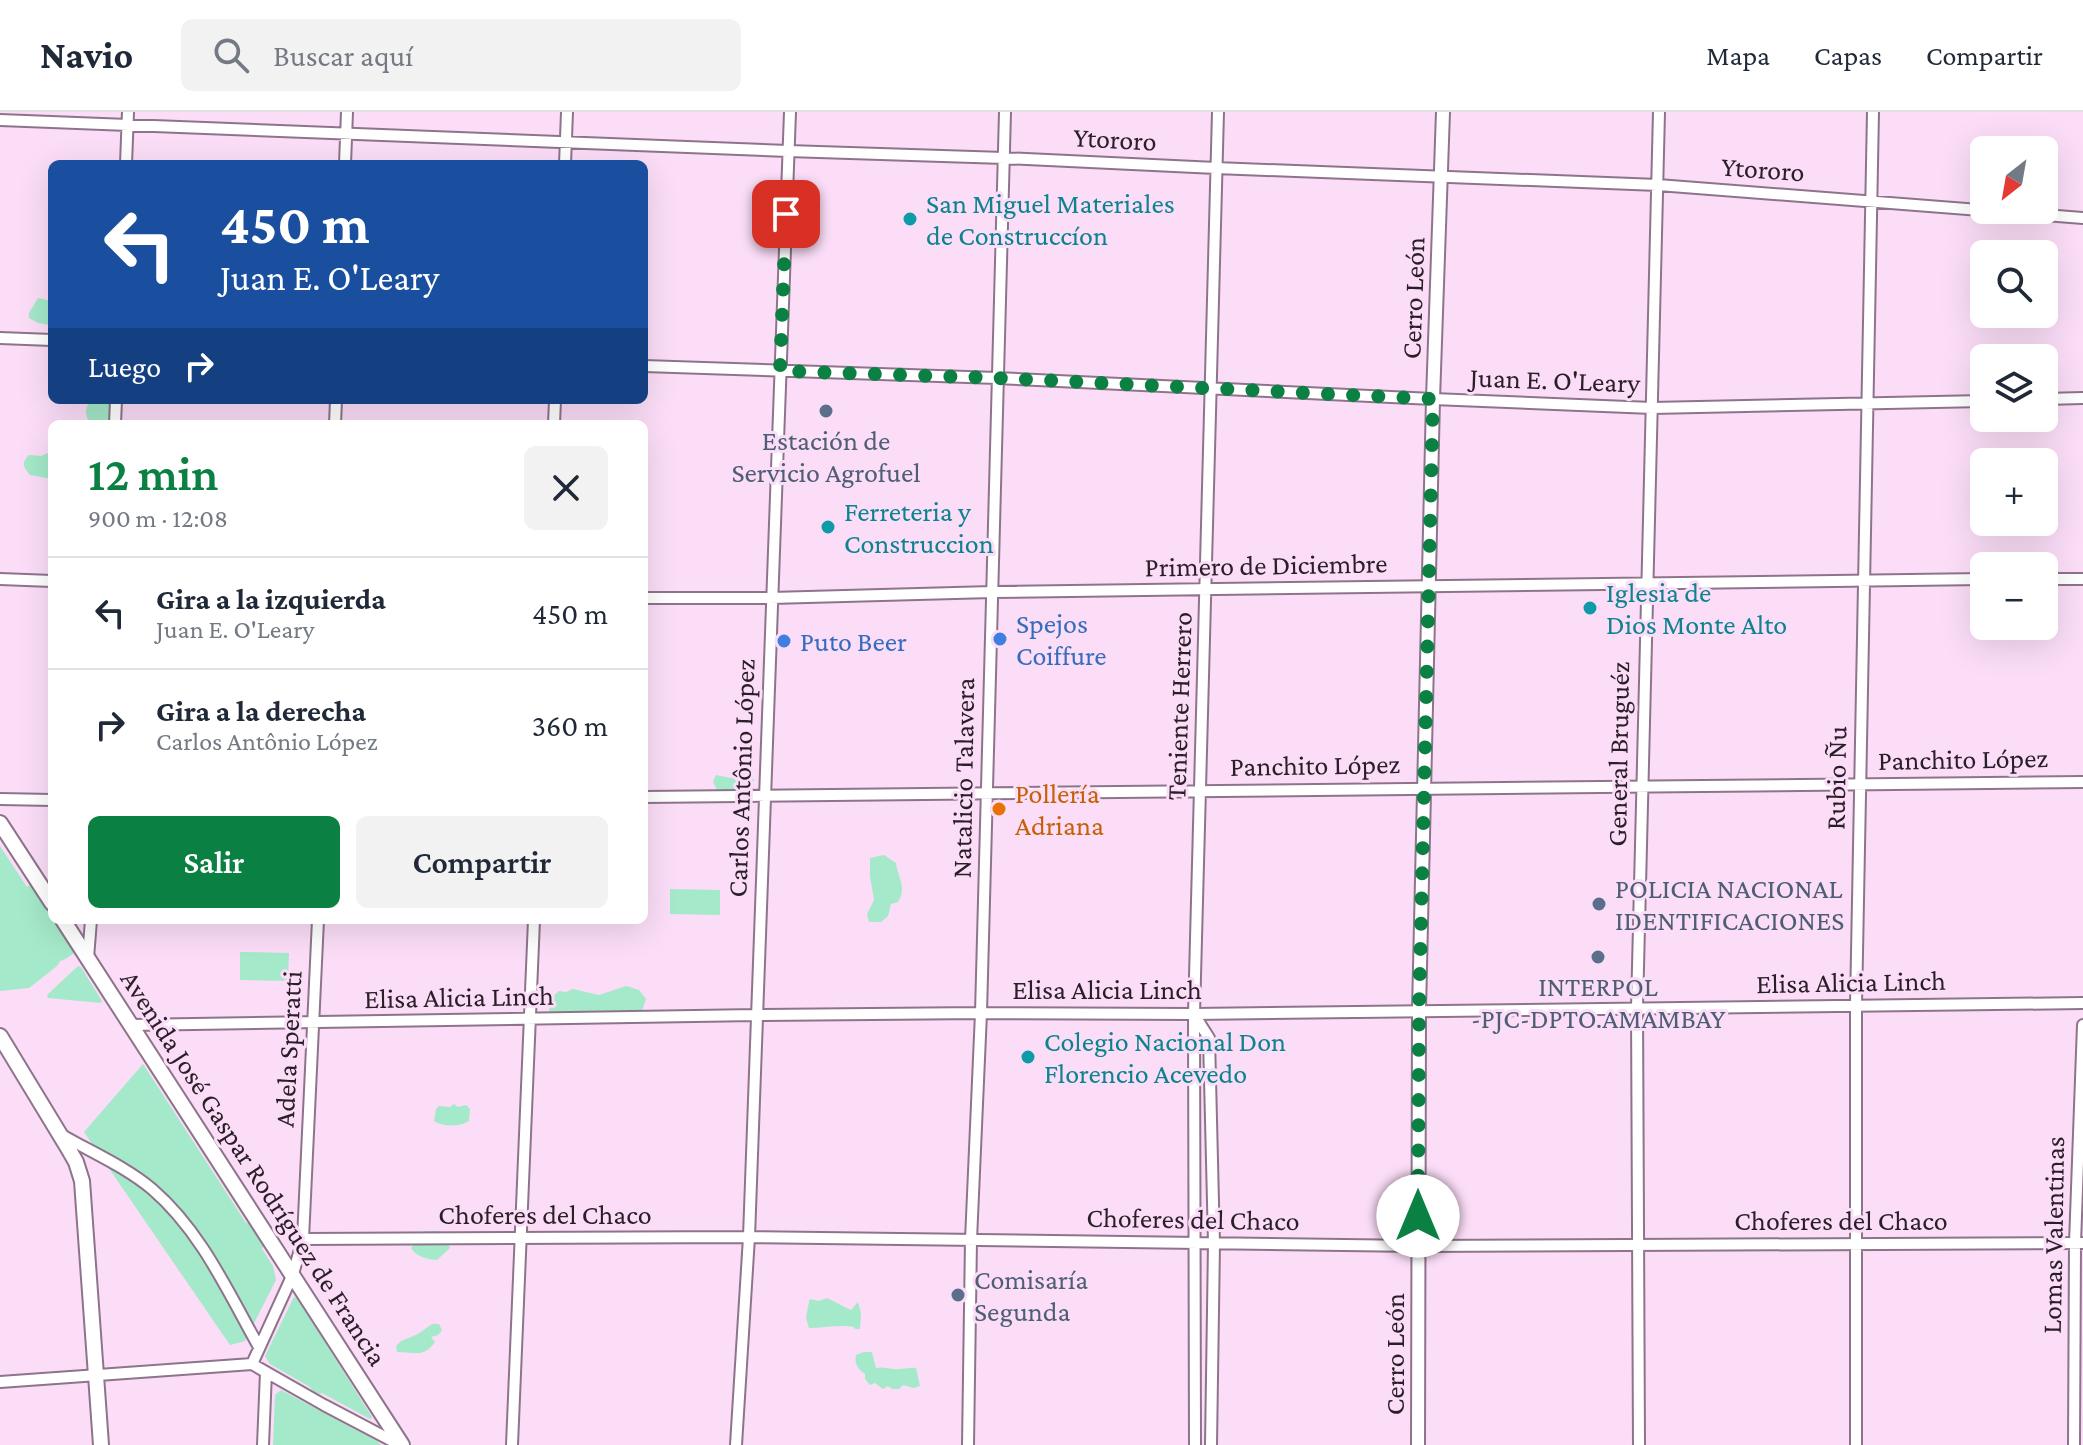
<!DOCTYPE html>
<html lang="es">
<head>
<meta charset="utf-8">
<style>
	:root { --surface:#fff; --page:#f2f2f3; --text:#1f2937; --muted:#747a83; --line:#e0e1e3; --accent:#0b8043 }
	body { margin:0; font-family:"Crimson Pro",serif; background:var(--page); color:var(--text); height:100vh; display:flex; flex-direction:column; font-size:30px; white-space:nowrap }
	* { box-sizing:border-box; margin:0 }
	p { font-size:26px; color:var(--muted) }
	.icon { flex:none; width:44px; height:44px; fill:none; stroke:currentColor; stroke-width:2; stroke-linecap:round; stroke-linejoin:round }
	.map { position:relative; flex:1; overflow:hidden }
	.side { position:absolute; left:48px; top:308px; width:600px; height:504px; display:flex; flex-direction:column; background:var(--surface); border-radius:12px; box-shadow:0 8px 32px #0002 }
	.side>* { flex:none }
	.guide { position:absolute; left:48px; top:48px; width:600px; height:244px; border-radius:12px; box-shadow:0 8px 32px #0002; background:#1a4fa0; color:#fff; overflow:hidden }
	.needle { width:52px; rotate:211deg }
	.controls { position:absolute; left:1970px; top:24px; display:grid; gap:16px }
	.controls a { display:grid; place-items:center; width:88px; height:88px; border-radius:12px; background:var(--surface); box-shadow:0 8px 32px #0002; font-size:40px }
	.pin { position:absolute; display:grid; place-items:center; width:68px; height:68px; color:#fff; margin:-34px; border-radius:16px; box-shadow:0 4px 12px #0006 }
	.me { position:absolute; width:88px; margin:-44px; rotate:0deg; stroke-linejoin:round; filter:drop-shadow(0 0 6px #0008) }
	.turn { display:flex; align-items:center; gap:28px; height:168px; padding:0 40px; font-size:36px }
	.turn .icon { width:104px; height:104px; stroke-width:2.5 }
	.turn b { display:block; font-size:56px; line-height:68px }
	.then { display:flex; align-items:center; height:76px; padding:0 40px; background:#0003; gap:16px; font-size:30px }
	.round { display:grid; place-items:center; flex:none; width:84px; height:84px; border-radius:12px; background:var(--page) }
	.headline { display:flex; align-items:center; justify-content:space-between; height:136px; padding:0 40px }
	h1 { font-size:48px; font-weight:600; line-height:60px; color:var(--accent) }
	.button { display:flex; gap:16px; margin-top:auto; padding:16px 40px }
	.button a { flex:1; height:92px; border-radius:12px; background:var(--accent); color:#fff; font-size:32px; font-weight:600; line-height:92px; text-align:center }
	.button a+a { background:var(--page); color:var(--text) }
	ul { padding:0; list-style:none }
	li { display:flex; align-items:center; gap:24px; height:112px; padding:0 40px; border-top:2px solid var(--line) }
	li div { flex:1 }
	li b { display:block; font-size:30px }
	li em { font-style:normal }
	header { display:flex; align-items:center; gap:48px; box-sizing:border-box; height:112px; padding:0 40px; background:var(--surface); border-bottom:2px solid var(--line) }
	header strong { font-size:38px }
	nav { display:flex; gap:44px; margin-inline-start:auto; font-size:28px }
	.search { width:560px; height:72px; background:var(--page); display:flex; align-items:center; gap:20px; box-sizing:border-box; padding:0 28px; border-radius:12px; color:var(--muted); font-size:30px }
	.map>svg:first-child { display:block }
	.green { fill:#a4e9c9 }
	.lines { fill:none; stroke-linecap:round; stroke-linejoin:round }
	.minor-casing { stroke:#8e748b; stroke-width:14 }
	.tertiary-casing { stroke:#8e748b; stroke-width:16 }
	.secondary-casing { stroke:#8e748b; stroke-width:18 }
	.minor { stroke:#fff; stroke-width:10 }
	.tertiary { stroke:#fff; stroke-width:12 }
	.secondary { stroke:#fff; stroke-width:14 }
	.route { stroke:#0b8043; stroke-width:14; stroke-dasharray:0 25.2 }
	.culture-dot { fill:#0f9aa8; stroke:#fbddf7; stroke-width:3 }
	.service-dot { fill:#5c6f8a; stroke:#fbddf7; stroke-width:3 }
	.shop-dot { fill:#3f7fe0; stroke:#fbddf7; stroke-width:3 }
	.food-dot { fill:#e8710a; stroke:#fbddf7; stroke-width:3 }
	.labels { text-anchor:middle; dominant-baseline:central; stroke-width:6; stroke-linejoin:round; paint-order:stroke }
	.street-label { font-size:28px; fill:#2a1f28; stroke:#fbddf7 }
	.culture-label { font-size:28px; fill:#0d838f; stroke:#fbddf7; text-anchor:start }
	.service-label { font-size:28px; fill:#4e5e75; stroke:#fbddf7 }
	.shop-label { font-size:28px; fill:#366cbe; stroke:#fbddf7; text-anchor:start }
	.food-label { font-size:28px; fill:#c56008; stroke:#fbddf7; text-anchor:start }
</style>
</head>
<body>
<header>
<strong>Navio</strong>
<div class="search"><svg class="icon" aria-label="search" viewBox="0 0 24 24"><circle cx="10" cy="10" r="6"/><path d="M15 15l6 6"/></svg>Buscar aquí</div>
<nav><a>Mapa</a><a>Capas</a><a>Compartir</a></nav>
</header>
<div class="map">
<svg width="2083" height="1333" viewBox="0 0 2083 1333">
	<rect width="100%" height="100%" fill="#fbddf7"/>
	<path class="green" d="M38,186L52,189V205L49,213L38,211L29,206V201Z
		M95,288H113C114,297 110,303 110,312H90C86,304 84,299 89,291H95Z
		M50,340L52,341V367L30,363C23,355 21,351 29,343L41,344Z
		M751,662L754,668C741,689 736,678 718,680L713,670L716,663L731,666L739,663Z
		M0,734L27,775L32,771L52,780V808H67L79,833L73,842L62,849L61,848L57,854L29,876L0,879Z
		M884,743L896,751C898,766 907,776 898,790L891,792L888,804L881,810H869L867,802L874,788L870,764V746Z
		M670,777L720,778V803L670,802Z
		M240,840L289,841L288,869L240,868Z
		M78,854L81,855L102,889L101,891L48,886L47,883Z
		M626,874L639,878L646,887L642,899L625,903L551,904C547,892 549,887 559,879L566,880L573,877L599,883Z
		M143,952L246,1111H255L267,1127L262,1137L273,1154L276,1168L245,1229L230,1233L84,1020Z
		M454,992L458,995L466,993L470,997L469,1009C460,1015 443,1015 434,1009L436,997L439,994L450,995Z
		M425,1119H440L448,1130L450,1136L437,1148C428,1148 415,1144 411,1136Z
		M294,1185L297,1186L372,1305L370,1307L322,1281L320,1282L313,1279L310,1275L270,1252L265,1244Z
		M827,1186L851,1198L858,1190L861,1201L860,1217H855L854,1215C839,1212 824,1216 809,1216L806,1206L809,1190L810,1187L819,1189Z
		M432,1212H439L442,1218L438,1223L431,1225L435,1230C424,1246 414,1240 397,1240L396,1234L401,1229L418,1222Z
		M864,1240H872L876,1256C884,1254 891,1258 899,1257C905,1257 909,1255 916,1256L920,1274L914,1276L903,1273L899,1277H892L888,1274L883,1277L875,1271L870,1273L865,1267V1262C858,1258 854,1251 856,1243Z
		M281,1278L377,1329L381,1333H273L275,1283Z"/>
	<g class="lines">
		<defs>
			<path id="minor" d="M0,8L788,39L1004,46L1216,56L1658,73L2083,106
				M126,52L128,0
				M345,52L347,0
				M565,52L567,0
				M0,226L52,228
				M644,254L997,266L1433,287L1652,296L1984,289
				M2044,287L2083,286
				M115,312L116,288
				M335,312L336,288
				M554,312L555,288
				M0,467L52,469
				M2044,467H2083
				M644,486H771L992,480L1984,467
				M644,685L2083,670
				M0,687L52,688
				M318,808L303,1127L293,1162L252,1252L324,1293L400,1333
				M88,846L91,808
				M1195,904L1209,926L1214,1131L1211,1333
				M131,913L756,903L981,901L1194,902L2083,891
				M62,1023C91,1040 126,1055 152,1077C201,1119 228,1180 259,1235
				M303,1127L749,1125L1418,1134L2083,1131
				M0,1270L252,1252
				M263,1333L266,1260
				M512,1333L534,808
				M736,1333L749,1125L790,0
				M968,1333L971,1128L981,901L1005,0
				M1195,1333L1194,902L1218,0
				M1639,1333L1637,896L1659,0
				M1856,1333V893L1873,0
				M2074,1333L2075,1131L2083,913"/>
			<path id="tertiary" d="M1418,1333L1419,899L1433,287L1443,0"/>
			<path id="secondary" d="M0,711L52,791
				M63,808L402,1333
				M0,924L68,1036L76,1050L82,1069L101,1333"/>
		</defs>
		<use href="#minor" class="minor-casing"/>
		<use href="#tertiary" class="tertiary-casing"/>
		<use href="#secondary" class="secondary-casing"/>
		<use href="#minor" class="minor"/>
		<use href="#tertiary" class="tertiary"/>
		<use href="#secondary" class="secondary"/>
	</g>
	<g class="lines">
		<path class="route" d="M786,102L780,259L997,266L1433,287L1419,899L1418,1104"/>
	</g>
	<g class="culture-dot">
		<circle cx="910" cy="107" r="8"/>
		<circle cx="828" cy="415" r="8"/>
		<circle cx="1590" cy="496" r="8"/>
		<circle cx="1028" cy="945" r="8"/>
	</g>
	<g class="service-dot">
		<circle cx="826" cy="299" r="8"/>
		<circle cx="1599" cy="792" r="8"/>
		<circle cx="1598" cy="845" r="8"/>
		<circle cx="958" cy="1183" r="8"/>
	</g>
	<g class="shop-dot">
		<circle cx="1000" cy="527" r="8"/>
		<circle cx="784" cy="529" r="8"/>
	</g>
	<circle class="food-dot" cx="999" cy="697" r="8"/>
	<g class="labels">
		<g class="street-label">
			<text transform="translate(1115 27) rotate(3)">Ytororo</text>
			<text transform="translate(1763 57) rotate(4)">Ytororo</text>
			<text transform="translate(1413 186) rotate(-88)">Cerro León</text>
			<text transform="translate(1555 268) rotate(2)">Juan E. O'Leary</text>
			<text transform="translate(1266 453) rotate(-1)">Primero de Diciembre</text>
			<text transform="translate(1179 594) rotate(-88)">Teniente Herrero</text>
			<text transform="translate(1618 642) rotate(-89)">General Bruguéz</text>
			<text transform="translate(1963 647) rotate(-1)">Panchito López</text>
			<text transform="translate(1315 653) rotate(-1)">Panchito López</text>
			<text transform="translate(741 666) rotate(-88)">Carlos Antônio López</text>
			<text transform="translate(963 666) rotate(-89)">Natalicio Talavera</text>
			<text transform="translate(1836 666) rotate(-89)">Rubio Ñu</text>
			<text transform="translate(1851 870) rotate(-1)">Elisa Alicia Linch</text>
			<text x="1107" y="877">Elisa Alicia Linch</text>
			<text transform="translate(459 885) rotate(-1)">Elisa Alicia Linch</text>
			<text transform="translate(288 937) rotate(-87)">Adela Speratti</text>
			<text transform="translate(254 1056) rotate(57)">Avenida José Gaspar Rodríguez de Francia</text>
			<text x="545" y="1102">Choferes del Chaco</text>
			<text transform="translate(1193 1107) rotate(1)">Choferes del Chaco</text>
			<text x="1841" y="1108">Choferes del Chaco</text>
			<text transform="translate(2053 1123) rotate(-89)">Lomas Valentinas</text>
			<text transform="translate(1394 1242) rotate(-90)">Cerro León</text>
		</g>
		<g class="culture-label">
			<text x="926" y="91">San Miguel Materiales<tspan x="926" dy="32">de Construccíon</tspan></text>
			<text x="844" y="399">Ferreteria y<tspan x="844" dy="32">Construccion</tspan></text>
			<text x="1606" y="480">Iglesia de<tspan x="1606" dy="32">Dios Monte Alto</tspan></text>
			<text x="1044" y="929">Colegio Nacional Don<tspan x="1044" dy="32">Florencio Acevedo</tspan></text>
		</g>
		<g class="service-label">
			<text x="826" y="328">Estación de<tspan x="826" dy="32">Servicio Agrofuel</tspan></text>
			<text x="1615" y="776" text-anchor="start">POLICIA NACIONAL<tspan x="1615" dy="32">IDENTIFICACIONES</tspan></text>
			<text x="1598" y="874">INTERPOL<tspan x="1598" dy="32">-PJC-DPTO.AMAMBAY</tspan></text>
			<text x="974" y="1167" text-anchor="start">Comisaría<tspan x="974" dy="32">Segunda</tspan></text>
		</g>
		<g class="shop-label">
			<text x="1016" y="511">Spejos<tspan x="1016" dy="32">Coiffure</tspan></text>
			<text x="800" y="529">Puto Beer</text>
		</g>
		<g class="food-label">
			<text x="1015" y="681">Pollería<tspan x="1015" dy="32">Adriana</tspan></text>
		</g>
	</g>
</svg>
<div class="controls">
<a><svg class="needle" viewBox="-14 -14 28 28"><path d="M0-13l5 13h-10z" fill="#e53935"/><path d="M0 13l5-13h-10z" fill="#747a83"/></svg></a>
<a><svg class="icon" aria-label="search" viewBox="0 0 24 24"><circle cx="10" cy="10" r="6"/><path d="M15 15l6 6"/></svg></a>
<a><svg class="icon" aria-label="layers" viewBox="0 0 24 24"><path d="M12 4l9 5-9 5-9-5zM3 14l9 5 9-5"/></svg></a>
<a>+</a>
<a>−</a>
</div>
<div class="pin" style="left:786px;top:102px;background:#d93025"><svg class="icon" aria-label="arrive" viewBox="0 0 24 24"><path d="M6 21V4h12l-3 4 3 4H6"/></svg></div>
<svg class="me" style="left:1418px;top:1104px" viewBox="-20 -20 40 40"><circle r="19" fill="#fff"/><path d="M0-13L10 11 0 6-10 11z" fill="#0b8043"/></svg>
<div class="guide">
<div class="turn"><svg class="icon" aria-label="left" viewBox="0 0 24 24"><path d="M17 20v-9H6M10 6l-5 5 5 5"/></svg><div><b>450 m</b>Juan E. O'Leary</div></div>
<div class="then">Luego<svg class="icon" aria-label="right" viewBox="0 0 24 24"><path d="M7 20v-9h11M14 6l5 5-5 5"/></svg></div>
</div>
<section class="side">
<div class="headline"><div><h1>12 min</h1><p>900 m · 12:08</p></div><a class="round"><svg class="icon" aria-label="close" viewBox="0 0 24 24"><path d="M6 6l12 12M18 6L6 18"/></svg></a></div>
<ul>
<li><svg class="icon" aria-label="left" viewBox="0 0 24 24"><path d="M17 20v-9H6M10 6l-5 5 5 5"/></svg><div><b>Gira a la izquierda</b><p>Juan E. O'Leary</p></div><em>450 m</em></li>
<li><svg class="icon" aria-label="right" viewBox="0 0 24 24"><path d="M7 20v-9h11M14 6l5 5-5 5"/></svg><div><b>Gira a la derecha</b><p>Carlos Antônio López</p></div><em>360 m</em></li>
</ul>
<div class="button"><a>Salir</a><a>Compartir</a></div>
</section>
</div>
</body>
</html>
